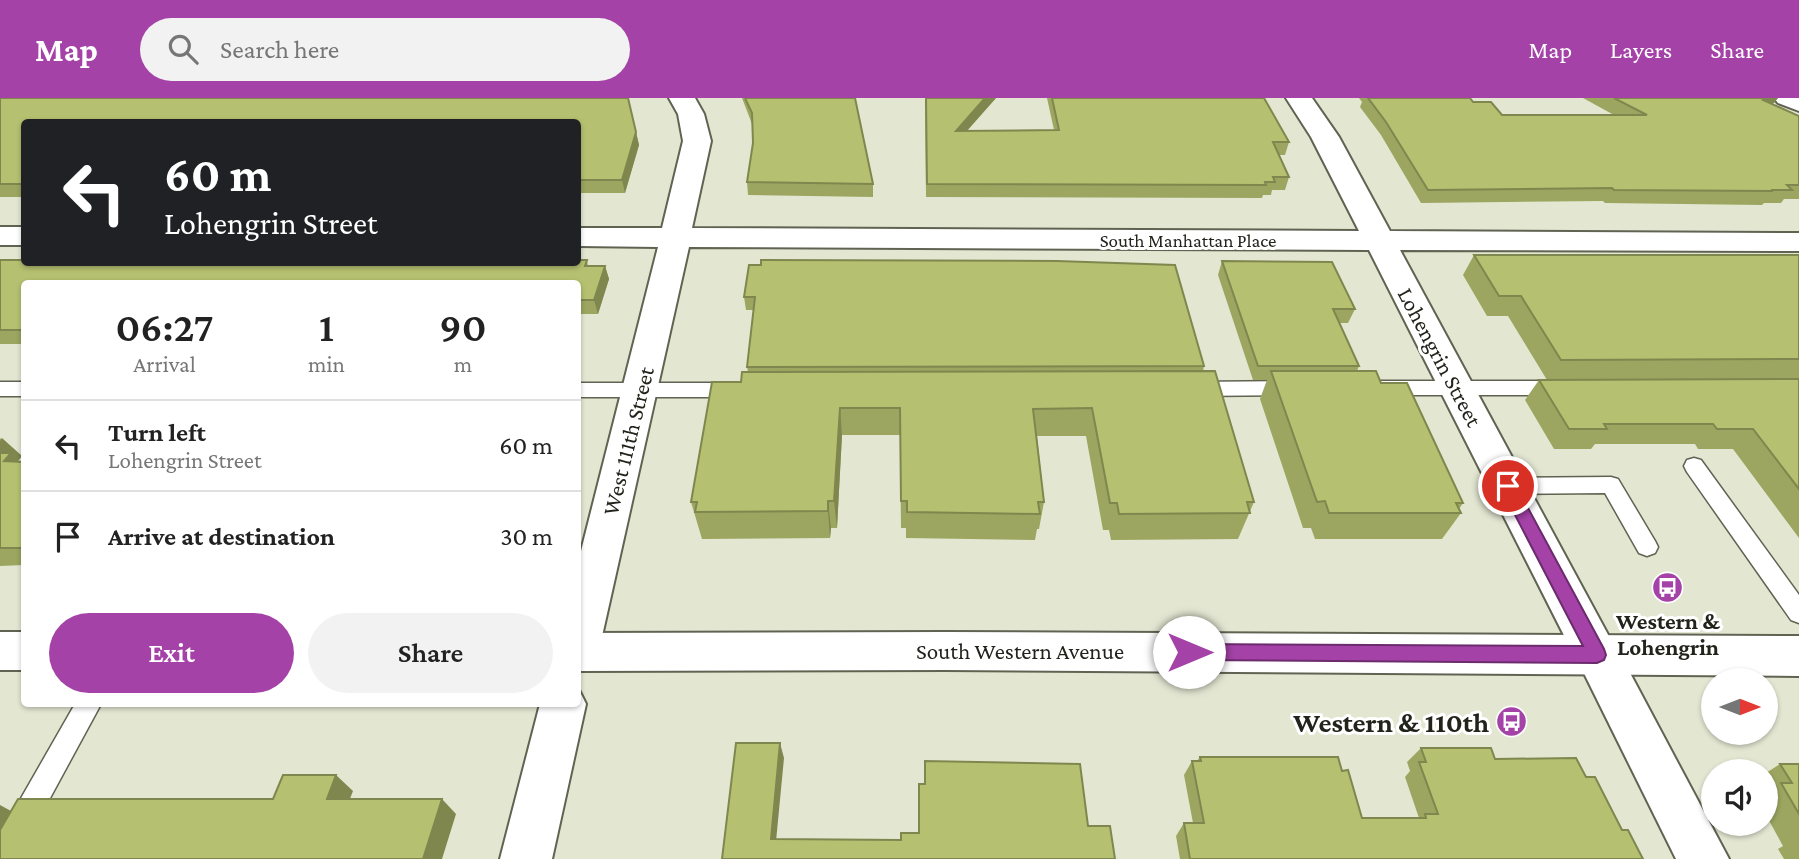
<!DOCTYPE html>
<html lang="en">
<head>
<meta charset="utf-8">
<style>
	:root { --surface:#fff; --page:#f2f2f2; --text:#222; --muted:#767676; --line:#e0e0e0; --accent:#a442a8 }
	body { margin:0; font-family:"Crimson Pro",serif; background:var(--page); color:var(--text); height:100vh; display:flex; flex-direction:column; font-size:26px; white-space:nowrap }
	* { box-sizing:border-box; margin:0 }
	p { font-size:23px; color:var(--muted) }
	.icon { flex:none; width:38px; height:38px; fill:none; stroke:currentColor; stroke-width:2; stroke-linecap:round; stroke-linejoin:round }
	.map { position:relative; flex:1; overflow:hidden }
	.details { position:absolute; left:21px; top:182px; width:560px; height:427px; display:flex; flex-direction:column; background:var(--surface); border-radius:7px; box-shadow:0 2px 5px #0004 }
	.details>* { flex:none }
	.hud { position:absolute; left:21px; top:21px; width:560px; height:147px; border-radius:7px; box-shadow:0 2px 5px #0004; background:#202124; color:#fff; overflow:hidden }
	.needle { width:46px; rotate:90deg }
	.controls { position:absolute; left:1701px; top:570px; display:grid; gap:14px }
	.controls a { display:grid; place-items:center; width:77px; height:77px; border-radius:50%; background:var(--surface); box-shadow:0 2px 5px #0004; font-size:35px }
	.pin { position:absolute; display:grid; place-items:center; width:60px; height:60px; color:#fff; margin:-30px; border:4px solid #fff; border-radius:50%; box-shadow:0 2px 7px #0007 }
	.me { position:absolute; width:77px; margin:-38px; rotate:90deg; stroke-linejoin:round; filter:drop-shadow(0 0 5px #0008) }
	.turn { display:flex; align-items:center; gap:24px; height:147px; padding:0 28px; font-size:32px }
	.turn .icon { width:91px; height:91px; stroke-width:2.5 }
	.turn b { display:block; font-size:49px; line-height:60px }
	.eta { display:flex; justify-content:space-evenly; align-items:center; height:119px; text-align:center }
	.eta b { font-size:42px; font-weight:600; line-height:49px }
	.primary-button { display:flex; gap:14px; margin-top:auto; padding:14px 28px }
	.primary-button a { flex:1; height:80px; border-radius:42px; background:var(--accent); color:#fff; font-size:28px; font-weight:600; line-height:80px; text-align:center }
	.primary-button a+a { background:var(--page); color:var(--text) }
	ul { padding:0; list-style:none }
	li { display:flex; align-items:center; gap:21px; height:91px; padding:0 28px; border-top:2px solid var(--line) }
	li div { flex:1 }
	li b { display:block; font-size:26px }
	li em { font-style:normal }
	header { display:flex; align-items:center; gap:42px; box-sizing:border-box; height:98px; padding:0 35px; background:var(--accent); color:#fff }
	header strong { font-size:33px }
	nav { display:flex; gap:38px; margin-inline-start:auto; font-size:24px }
	.search { width:490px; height:63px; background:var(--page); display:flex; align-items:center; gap:18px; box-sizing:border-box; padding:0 24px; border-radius:38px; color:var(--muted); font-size:26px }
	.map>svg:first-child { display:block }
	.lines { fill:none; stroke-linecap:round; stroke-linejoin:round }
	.service-casing { stroke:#606352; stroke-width:3 }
	.minor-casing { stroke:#606352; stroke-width:4 }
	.tertiary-casing { stroke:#606352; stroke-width:4 }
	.primary-casing { stroke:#606352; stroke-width:4 }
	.service { fill:#fff; fill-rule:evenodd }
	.minor { fill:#fff; fill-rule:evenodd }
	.tertiary { fill:#fff; fill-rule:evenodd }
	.primary { fill:#fff; fill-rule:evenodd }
	.wall { fill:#9ca660 }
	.shaded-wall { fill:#7f874e }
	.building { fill:#b5c170; stroke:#7f874e; stroke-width:2 }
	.route { fill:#a442a8; stroke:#6b2b6d; stroke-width:2 }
	.labels { text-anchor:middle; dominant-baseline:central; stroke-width:6; stroke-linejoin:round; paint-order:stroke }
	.far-street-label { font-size:19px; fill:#22241c; stroke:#fff }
	.street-label { font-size:23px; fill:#22241c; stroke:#fff }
	.poi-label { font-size:23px; font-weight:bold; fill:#22241c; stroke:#fff }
	.near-poi-label { font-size:28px; font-weight:bold; fill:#22241c; stroke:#fff; text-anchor:end }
</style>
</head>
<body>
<header>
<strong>Map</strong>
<div class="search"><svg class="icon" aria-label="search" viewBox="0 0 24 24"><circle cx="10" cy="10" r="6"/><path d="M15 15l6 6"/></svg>Search here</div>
<nav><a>Map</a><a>Layers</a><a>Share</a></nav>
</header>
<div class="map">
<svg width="1799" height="761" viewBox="0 0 1799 761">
	<rect width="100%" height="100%" fill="#e3e7d2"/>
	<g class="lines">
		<defs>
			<path id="service" d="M1293,283L1300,285L1303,290L1300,295L1293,297L1192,298L1185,296L1182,291L1185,286L1192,284Z
				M1381,283H1562L1569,285L1572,290L1569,295L1562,297H1381L1374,295L1371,290L1374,285Z
				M0,284H24V298H0Z
				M578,285H740L747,287L750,292L747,297L740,299H578Z
				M1694,360L1701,362L1799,497V525L1791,522L1687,374L1684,368L1687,362Z
				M1611,379L1618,381L1655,443L1658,449L1655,455L1647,458L1639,455L1605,395L1509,396L1502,394L1498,388L1502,382L1509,380Z
				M75,606H101L17,761H0V737Z"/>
			<path id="minor" d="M669,0H695L704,16L711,43L692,130L1359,133L1311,39L1286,0H1312L1339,39L1390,133L1799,135V153L1400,152L1619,557L1613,571L1597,577L1581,571L1369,152L689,149L600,547L594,561L578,566V465L658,149L578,148V130H662L683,43L678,16Z
				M1774,0H1799V13L1778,5Z
				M0,129H24V147H0Z
				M578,590L586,606L552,761H500L540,606H578Z"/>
			<path id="tertiary" d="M1597,537L1613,543L1729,761H1676L1575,557L1581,543Z"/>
			<path id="primary" d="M0,534H24V572H0Z
				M945,534L1799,538V578L945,572L578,573V535Z"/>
		</defs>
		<use href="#service" class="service-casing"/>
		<use href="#minor" class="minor-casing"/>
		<use href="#tertiary" class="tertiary-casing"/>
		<use href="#primary" class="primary-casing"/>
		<use href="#service" class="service"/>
		<use href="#minor" class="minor"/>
		<use href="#tertiary" class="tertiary"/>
		<use href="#primary" class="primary"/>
	</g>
	<path class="wall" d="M0,0H628L639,47L625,95H578V24H24V99H0Z
		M742,0H855L873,86V99L748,97L747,84L753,45L752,26Z
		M925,0H996L967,33L1054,32L1047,0H1264L1289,44L1285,57H1279L1289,79L1285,92H1272L1271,97H1263L1262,100L926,99Z
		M1359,0H1470L1473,4L1502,17H1614L1583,0H1778L1772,6L1799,18V101H1784L1781,105H1764L1762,107L1605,105L1603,103L1421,105L1381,37L1360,9L1362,4Z
		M1474,157H1799V440L1733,351H1698L1695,346H1595L1591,351H1554L1525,302L1539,282H1547L1508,218H1487L1463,177Z
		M0,162H587L588,168H605L609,181L598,216H578V186H24V246H0Z
		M1222,163L1355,211L1348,225H1339L1359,268L1357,273L1381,285L1463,405L1459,411L1461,415L1442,441H1315L1311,430H1303L1260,301L1267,282H1253L1218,177Z
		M749,167L1204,268L1203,273L1254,404L1238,441L1111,442L1109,432H1103L1086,338H1037L1044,404L1039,431H1037L1035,442L906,440V430H901L900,337H842L837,430H831L830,440L702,441L691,404L741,284L748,274L747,269L754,212H746L744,199Z
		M0,340L22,358L18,363L24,364V467L0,468Z
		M1421,650L1495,661L1586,679L1622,732L1643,761H1180L1176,738L1184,725H1193L1184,677L1192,663H1197L1200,659L1342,673L1362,720H1419L1405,679L1410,673L1407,664Z
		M1780,666H1799V761H1784L1778,751L1783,748L1766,717V675Z"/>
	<path class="shaded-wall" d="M985,0H996L955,46L956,33Z
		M1767,0H1778L1774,5L1754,15L1763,2Z
		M636,34L639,47L625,95L622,82Z
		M605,168L609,181L598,216L594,202Z
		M840,310L842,337L837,430L834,403Z
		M2,340L22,358L18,363L24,369L0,365V343Z
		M828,403L831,430L830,440L828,413Z
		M780,645L784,660L775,754L771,741Z
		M336,677L353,693L344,716L327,701Z
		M442,701L456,716L442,761H423Z
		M0,707L11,713L0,732Z"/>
	<path class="building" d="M0,0H628L636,34L622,82H578V24H24V86H0Z
		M745,0H855L873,86L747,84L753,45L752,15Z
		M926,0H985L956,33L1059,32L1052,0H1264L1289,44H1273L1289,79H1273L1275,84H1265L1266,87L927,86Z
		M1368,0H1470L1473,4H1491L1502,17H1647L1614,0H1767L1763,2L1799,18V87H1787L1792,92H1771L1773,93L1614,92L1612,90L1428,92L1386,24Z
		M1474,157H1799V261L1561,262L1521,198H1499Z
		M0,162H24V164H578V162H587L585,168H605L594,202H578V186H24V232H0Z
		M761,162L1057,163L1175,167L1204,268L747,269L755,199H744L749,167H761Z
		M1222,163L1332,164L1355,211H1333L1359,268H1258Z
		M1215,273L1254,404H1247L1250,415L1119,416L1117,405H1110L1092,310L1033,311L1044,404H1038L1040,416L907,414V403H901L900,310H840L834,403H828V413L695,414L697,404H691L712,284H741L742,274Z
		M1271,273H1376L1381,285H1407L1463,405H1456L1461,415H1329L1325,403L1317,404Z
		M1799,281V391L1753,331H1717L1713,326H1604L1607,331H1569L1539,282Z
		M0,355H11L4,363L24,364V450H0Z
		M736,645H780L771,741L901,742V735H919V686H925V663L1080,666L1088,728H1110L1115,761H722Z
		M1421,650H1491L1495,661L1576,660L1586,679H1595L1622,732H1628L1643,761H1190L1184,725H1204L1192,663H1201L1200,659H1338L1342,673L1348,672L1362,720H1426L1425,716H1438L1419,664H1426Z
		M1780,666H1799V716L1781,685H1792Z
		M283,677H336L327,701H442L423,761H0V732L18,701H273Z"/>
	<path class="route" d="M1508,382L1514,384L1604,551L1606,557L1604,562L1597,565L1189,562L1183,560L1180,554L1183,548L1189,546L1583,548L1500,388Z"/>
	<defs>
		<symbol id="bus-disc" viewBox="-11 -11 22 22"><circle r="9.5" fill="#a442a8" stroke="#fff"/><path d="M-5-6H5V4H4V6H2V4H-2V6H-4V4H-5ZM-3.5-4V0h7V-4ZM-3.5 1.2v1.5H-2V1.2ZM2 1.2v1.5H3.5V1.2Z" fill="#fff"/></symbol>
	</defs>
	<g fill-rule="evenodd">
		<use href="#bus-disc" x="1650" y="472" width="35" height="35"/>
		<use href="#bus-disc" x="1494" y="606" width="35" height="35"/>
	</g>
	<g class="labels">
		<g class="far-street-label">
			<text x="1188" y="142">South Manhattan Place</text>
		</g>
		<g class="street-label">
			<text transform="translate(1440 259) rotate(62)">Lohengrin Street</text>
			<text transform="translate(628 343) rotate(-76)">West 111th Street</text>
			<text x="1020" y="553">South Western Avenue</text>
		</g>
		<g class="poi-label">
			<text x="1668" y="523">Western &amp;<tspan x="1668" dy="26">Lohengrin</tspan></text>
		</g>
		<g class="near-poi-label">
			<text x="1489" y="624">Western &amp; 110th</text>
		</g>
	</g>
</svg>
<div class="controls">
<a><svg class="needle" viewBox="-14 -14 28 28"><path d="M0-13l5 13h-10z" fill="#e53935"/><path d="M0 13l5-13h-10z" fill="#767676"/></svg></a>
<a><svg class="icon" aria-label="sound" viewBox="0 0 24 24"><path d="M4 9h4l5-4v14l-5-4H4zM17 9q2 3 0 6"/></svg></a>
</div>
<div class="pin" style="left:1508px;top:388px;background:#d93025"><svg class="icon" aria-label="arrive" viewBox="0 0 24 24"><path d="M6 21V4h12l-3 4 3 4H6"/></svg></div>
<svg class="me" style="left:1189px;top:554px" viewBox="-20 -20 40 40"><circle r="19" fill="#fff"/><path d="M0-13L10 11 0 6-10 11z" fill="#a442a8"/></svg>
<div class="hud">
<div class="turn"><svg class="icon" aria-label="left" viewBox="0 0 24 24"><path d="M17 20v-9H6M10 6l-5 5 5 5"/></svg><div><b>60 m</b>Lohengrin Street</div></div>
</div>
<section class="details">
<div class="eta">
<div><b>06:27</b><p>Arrival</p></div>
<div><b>1</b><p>min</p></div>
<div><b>90</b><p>m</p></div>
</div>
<ul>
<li><svg class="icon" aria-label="left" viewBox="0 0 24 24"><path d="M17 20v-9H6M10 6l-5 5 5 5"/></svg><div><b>Turn left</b><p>Lohengrin Street</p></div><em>60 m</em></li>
<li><svg class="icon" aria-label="arrive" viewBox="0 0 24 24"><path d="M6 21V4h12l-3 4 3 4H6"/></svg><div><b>Arrive at destination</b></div><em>30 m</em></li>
</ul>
<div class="primary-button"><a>Exit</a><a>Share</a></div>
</section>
</div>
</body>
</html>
